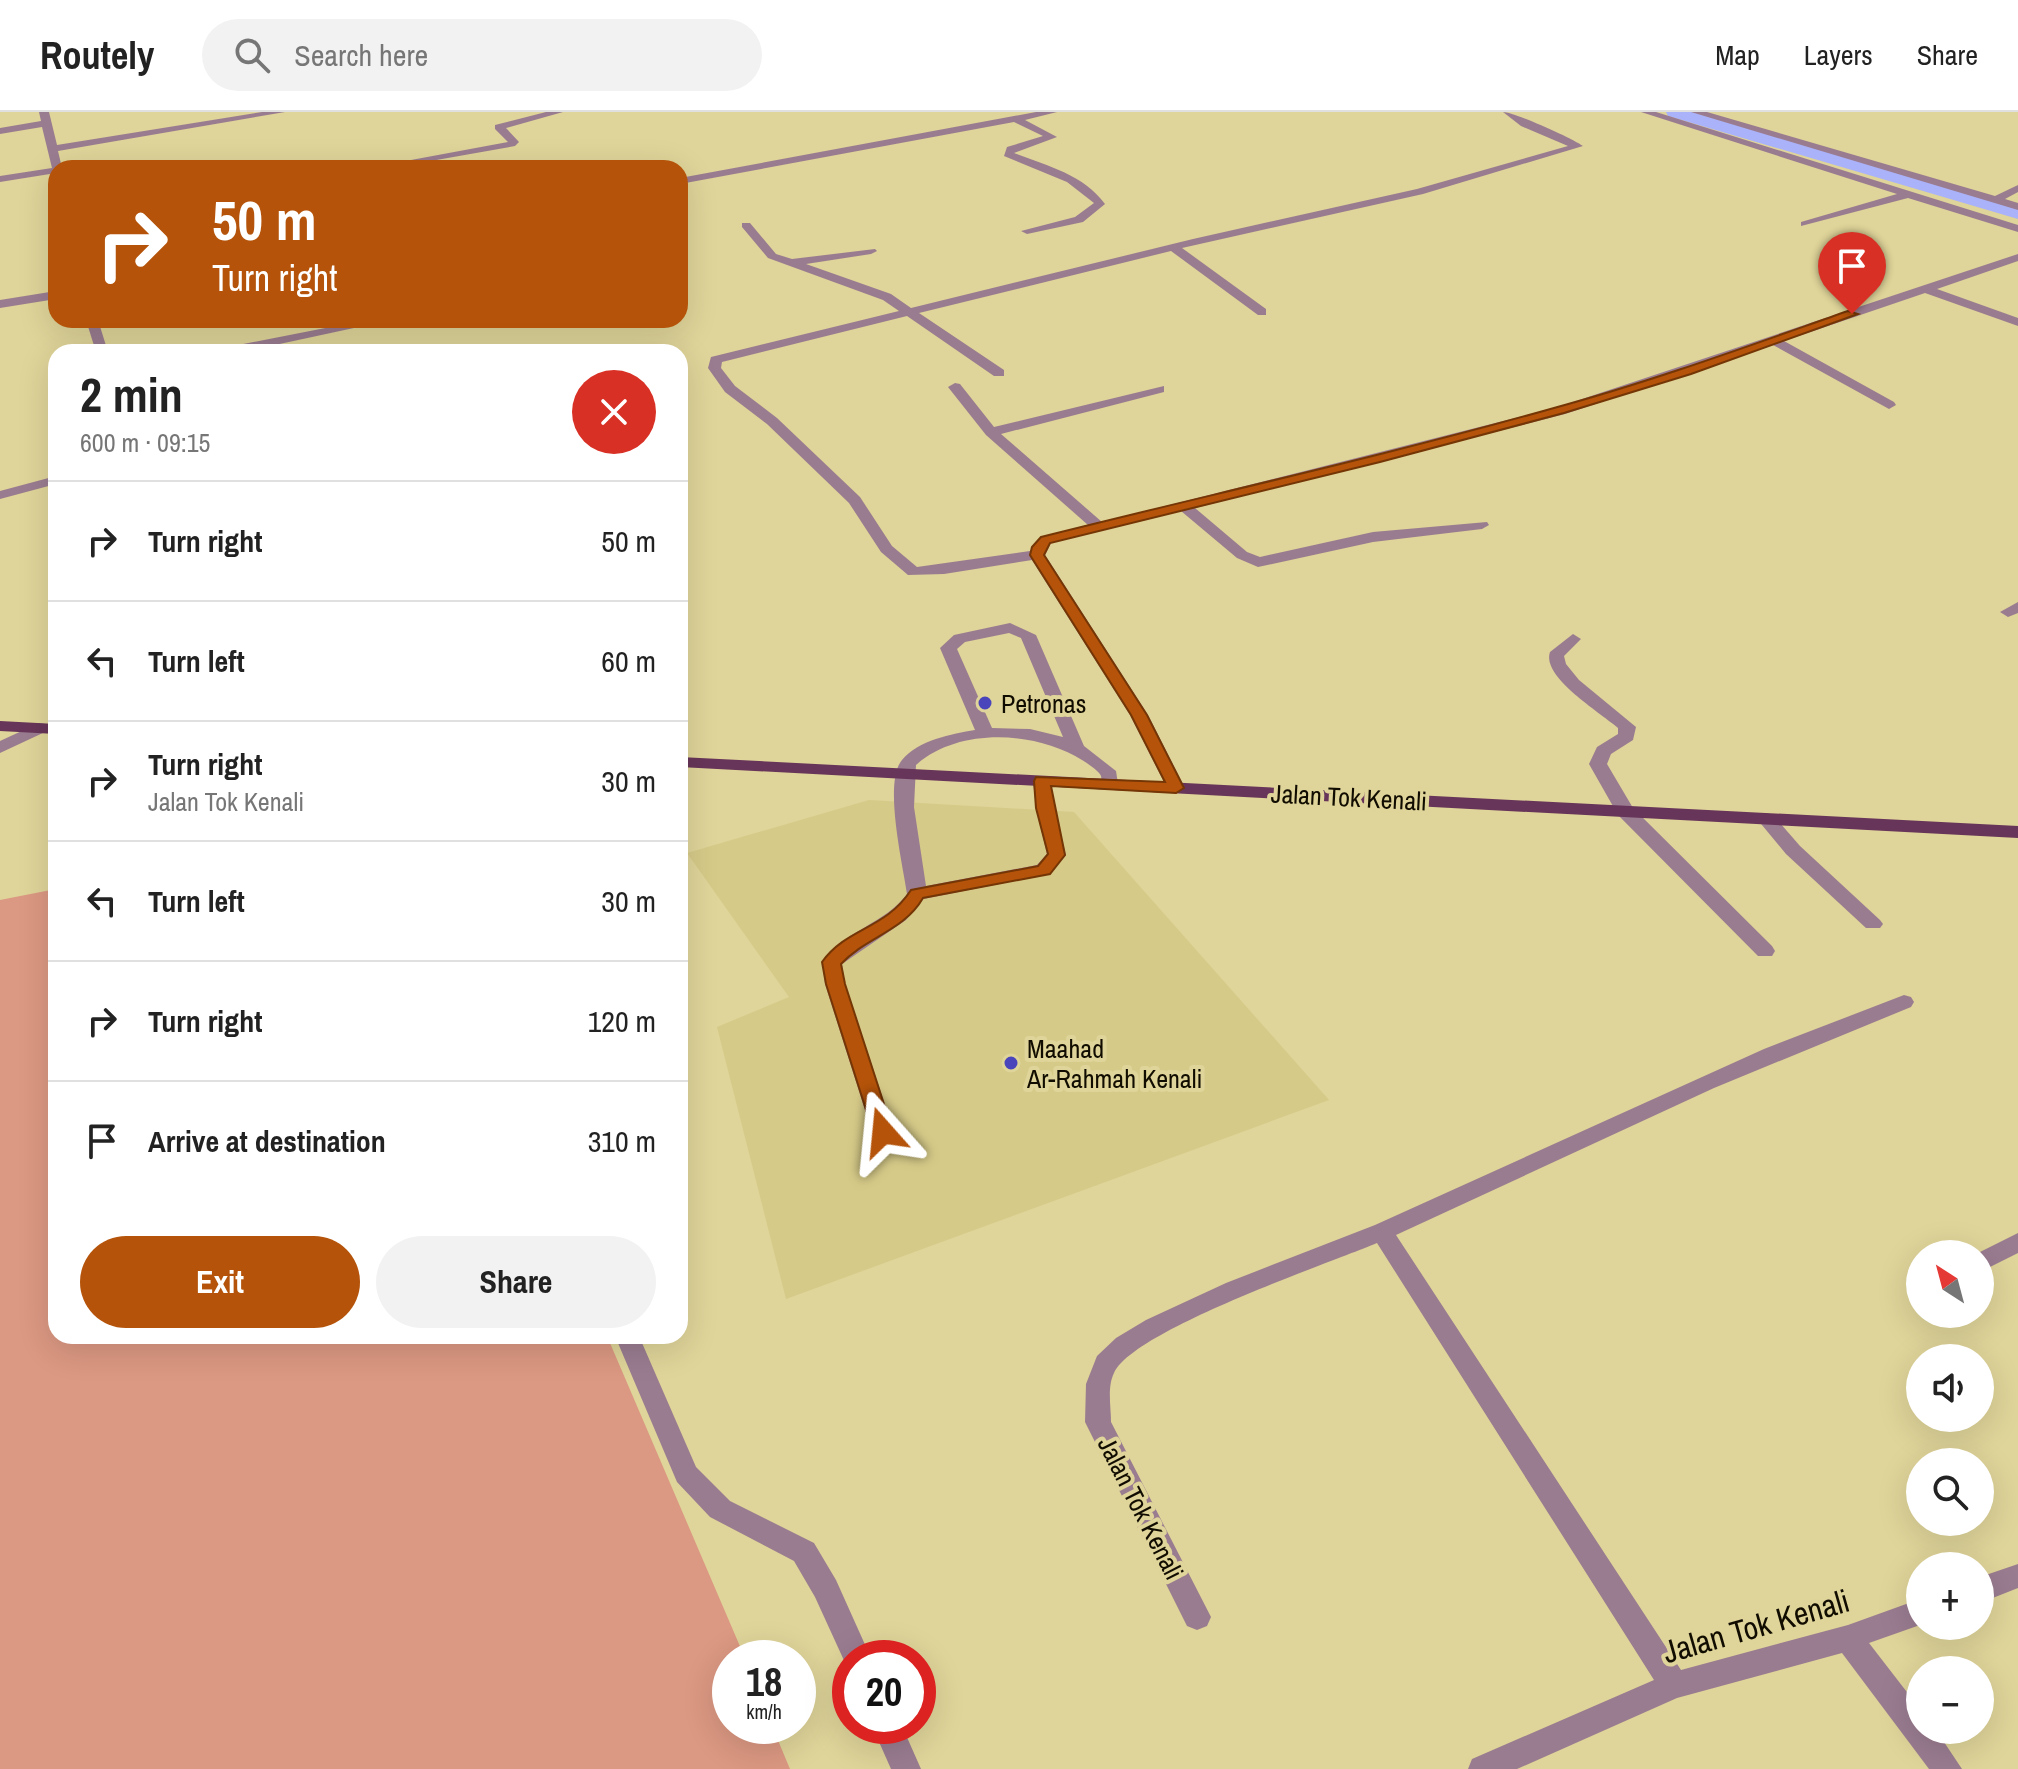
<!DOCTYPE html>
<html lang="en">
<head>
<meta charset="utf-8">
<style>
	:root { --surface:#fff; --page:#f2f2f2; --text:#222; --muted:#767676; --line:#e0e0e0; --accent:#b45309 }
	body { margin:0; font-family:"Archivo Narrow",sans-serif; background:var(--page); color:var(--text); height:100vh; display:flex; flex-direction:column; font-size:30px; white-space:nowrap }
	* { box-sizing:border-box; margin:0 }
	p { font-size:26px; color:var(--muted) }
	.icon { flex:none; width:44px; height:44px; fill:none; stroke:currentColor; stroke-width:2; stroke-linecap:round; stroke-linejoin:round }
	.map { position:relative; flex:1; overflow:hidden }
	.sheet { position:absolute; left:48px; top:232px; width:640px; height:1000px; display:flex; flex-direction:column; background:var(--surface); border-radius:24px; box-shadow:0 8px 32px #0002 }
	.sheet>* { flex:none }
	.guide { position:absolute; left:48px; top:48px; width:640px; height:168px; border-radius:24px; box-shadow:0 8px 32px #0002; background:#b45309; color:#fff; overflow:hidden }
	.needle { width:52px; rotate:324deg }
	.controls { position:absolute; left:1906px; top:1128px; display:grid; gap:16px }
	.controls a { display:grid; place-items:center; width:88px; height:88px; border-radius:50%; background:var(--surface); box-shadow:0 8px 32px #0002; font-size:40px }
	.speed { position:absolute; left:712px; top:1528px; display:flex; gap:16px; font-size:40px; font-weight:700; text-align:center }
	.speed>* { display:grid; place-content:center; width:104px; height:104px; border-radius:50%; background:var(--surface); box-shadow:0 8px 32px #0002; line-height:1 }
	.speed small { font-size:20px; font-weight:400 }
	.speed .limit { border:12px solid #d22; background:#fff; color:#111 }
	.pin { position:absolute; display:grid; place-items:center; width:68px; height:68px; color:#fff; margin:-82px -34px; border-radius:50% 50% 50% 0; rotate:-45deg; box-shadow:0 0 8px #0007 }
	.pin .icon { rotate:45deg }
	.me { position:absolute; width:88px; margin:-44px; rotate:342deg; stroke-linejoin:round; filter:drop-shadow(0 0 6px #0008) }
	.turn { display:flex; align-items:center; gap:28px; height:168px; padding:0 32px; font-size:36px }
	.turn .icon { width:104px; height:104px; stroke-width:2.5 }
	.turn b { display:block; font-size:56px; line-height:68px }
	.round { display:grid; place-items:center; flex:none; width:84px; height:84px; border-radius:42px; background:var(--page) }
	.head { display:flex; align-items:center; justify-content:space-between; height:136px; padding:0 32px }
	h1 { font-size:48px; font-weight:800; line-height:60px }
	.primary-button { display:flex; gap:16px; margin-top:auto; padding:16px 32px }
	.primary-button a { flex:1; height:92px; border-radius:48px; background:var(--accent); color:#fff; font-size:32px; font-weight:800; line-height:92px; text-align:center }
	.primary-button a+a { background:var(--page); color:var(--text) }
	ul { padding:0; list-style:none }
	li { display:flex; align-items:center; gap:24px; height:120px; padding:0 32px; border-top:2px solid var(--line) }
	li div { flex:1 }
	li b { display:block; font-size:30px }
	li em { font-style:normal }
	header { display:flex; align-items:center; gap:48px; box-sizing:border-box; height:112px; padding:0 40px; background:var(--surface); border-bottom:2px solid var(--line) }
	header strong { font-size:38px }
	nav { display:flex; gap:44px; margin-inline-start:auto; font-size:28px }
	.search { width:560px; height:72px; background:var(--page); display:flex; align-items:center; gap:20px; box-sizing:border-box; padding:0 28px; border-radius:44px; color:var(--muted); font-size:30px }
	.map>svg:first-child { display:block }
	.built { fill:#d6ca88 }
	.green { fill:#db9882 }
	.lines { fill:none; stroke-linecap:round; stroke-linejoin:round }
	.canal { fill:#aab2f9; fill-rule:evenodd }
	.minor { fill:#9a7c90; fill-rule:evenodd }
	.major { fill:#673559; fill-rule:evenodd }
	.route { fill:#b45309; stroke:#753606; stroke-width:2 }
	.poi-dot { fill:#4b45bb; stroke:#dfd499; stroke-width:3 }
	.labels { text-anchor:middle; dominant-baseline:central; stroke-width:8; stroke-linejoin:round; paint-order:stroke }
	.poi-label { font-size:26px; fill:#110c00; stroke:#dfd499; text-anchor:start }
	.street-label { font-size:26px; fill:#110c00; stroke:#dfd499 }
	.near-street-label { font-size:32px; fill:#110c00; stroke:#dfd499 }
</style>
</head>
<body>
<header>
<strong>Routely</strong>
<div class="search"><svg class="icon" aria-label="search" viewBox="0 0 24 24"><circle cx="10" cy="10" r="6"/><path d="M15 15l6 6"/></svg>Search here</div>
<nav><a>Map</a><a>Layers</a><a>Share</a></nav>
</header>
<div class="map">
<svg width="2018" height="1657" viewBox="0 0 2018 1657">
	<rect width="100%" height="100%" fill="#dfd499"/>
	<path class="built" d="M869,688L1074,700L1329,988L786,1187L717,915L789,885L687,741Z"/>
	<path class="green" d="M56,777V1224H607L745,1546H730V1614H772L790,1657H0V788Z"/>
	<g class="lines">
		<path class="canal" d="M1666,0H1692L2018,95V107L1668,4Z"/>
		<path class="minor" d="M39,0H49L57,33L262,0H285L58,39L62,56H56V61L0,70V64L52,56L42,15L0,22V16L41,9Z
			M546,0H563L506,16L519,30L515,34L391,56H368L508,30L495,17V13Z
			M1036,0H1057L1025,8L1057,25L1014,41C1047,54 1083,62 1105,92L1083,110L1027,122L1021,119L1075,105L1094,91L1067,70L1004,44L1007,35L1043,24L1014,10L680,72V66Z
			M1503,0C1514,0 1572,26 1583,34L1423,82L1182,136L1266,197V203H1258L1171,139L919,201L1004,258V264H994L907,204L722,250L721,256L735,274L777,306L860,385L892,434L917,455L1030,439L1041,425L1088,413L986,323L948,275L955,271L960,272L994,315L1164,274V280L1001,322L1102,410L1555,296L2018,142V149L1937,177L2018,206V214L1925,181L1784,229L1894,290L1896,293L1889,297L1773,233L1565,302L1195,396L1247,440L1260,445L1373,420L1487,410L1489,413L1482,417L1373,430L1258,455L1237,446L1181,399L1051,431L1045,443L1148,603L1185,676L1176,681L1167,676L1130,603L1032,448L944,462L908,463L881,440L849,391L767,312L725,280L708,256L711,245L899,199L883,188L768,146L742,115V111H750L776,142L792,147L875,137L877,139L871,142L806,152L891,182L911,196L1193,127L1417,77L1568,34L1521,14Z
			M1641,0H1656L2018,113V120L1908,86L1801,114V110L1897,82Z
			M1691,0H1707L1995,84L2018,73V80L2005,87L2018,91V98Z
			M56,179V187L0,196V188Z
			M86,208H98L108,240H96Z
			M366,208H391L242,240H217L223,236Z
			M582,208H594L598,213L588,216Z
			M56,364V372L0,387V379Z
			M2018,490V501L2008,505L2000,500Z
			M1010,511L1036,523L1084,634L1116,659L1118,672L1115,676H1103C1101,672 1102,668 1101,664C1099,659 1087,651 1082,648C1035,619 959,615 916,653L914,695L926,774L1037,753L1047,742L1036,696L1033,669L1042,664L1051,669L1054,696L1066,743L1050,762L923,787L906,808L842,852L845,872L894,1020L891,1026H875L872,1020L825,872L822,850C843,819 885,812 907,782C903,753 883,670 902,648C918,628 952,622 975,618L940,536L954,523ZM1009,521L1021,526L1063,625L1030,617L992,616L957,537L965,530Z
			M1573,522L1581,527L1564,544L1566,552L1579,568L1636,615L1633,628L1611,642L1607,652L1633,696L1772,834L1775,839L1772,844H1758L1618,703L1589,652L1597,635L1618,622V616C1601,601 1541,565 1550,540Z
			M39,611L45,612L48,616L45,620L0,641V629Z
			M1766,701L1773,703L1800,734L1880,808L1883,812L1880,816H1866L1786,742L1757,707Z
			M1904,883L1911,885L1914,890L1911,895L1714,976L1396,1123L1681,1558L1848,1513L1920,1487V1513L1869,1531L1920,1597V1618H1936L1962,1657H1929L1842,1541L1677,1586L1517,1657H1468L1472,1647L1654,1568L1377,1131C1327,1152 1134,1218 1114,1261C1107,1275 1111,1295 1111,1310L1211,1505L1207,1514L1197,1518L1187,1514L1085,1310L1086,1272L1097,1244L1116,1226L1146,1208L1226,1171L1375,1113L1764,937Z
			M2018,1121V1141L1980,1160V1142H1976Z
			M615,1224H639L696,1355L730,1389L814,1431L836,1468L871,1546H850V1557L847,1555L815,1485L794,1449L710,1405L677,1370Z
			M2018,1452V1476L1980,1491V1465Z
			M872,1614H902L921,1657H891Z"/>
		<path class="major" d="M0,609L56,612V622L0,619Z
			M680,645L2018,714V726L680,655Z"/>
	</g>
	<path class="route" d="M1848,199L1858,202L1691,262L1564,301L1380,350L1050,431L1044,443L1147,603L1184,676L1176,681L1051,674L1065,743L1050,762L923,786C904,819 866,825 841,852L845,872L893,1020L890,1026H875L826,872L822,850C847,815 885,818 911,778L1038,754L1048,742L1036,696L1034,669L1036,665L1165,670L1131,603L1030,443L1032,435L1041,425C1212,382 1384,344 1554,296C1653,269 1751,233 1848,199Z"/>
	<g class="poi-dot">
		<circle cx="985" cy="591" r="8"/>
		<circle cx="1011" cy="951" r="8"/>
	</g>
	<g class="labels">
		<g class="poi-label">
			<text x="1001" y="591">Petronas</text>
			<text x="1027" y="936">Maahad<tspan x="1027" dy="30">Ar-Rahmah Kenali</tspan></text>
		</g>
		<g class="street-label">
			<text transform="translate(1349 685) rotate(3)">Jalan Tok Kenali</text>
			<text transform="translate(1141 1396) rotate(63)">Jalan Tok Kenali</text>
		</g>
		<g class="near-street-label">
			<text transform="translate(1756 1514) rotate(-16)">Jalan Tok Kenali</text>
		</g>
	</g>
</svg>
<div class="controls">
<a><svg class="needle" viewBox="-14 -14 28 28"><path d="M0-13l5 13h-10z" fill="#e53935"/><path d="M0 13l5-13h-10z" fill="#767676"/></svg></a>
<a><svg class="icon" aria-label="sound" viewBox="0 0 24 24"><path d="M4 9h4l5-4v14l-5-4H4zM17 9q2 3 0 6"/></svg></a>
<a><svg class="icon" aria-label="search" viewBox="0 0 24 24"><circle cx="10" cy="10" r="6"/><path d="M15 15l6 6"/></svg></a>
<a>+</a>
<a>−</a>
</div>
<div class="speed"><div>18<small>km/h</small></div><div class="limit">20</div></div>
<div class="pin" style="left:1852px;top:202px;background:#d93025"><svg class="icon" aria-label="arrive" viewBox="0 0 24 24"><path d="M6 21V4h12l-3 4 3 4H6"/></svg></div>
<svg class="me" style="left:883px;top:1020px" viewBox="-20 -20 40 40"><path d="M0-17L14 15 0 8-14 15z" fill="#b45309" stroke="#fff" stroke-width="4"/></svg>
<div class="guide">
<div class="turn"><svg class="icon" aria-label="right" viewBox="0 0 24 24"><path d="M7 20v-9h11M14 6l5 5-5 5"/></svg><div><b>50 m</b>Turn right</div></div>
</div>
<section class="sheet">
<div class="head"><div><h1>2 min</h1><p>600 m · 09:15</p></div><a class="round" style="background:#d93025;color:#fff"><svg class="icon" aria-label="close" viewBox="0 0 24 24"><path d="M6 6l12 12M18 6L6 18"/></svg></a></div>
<ul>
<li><svg class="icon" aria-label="right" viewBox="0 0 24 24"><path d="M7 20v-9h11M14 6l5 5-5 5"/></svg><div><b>Turn right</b></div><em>50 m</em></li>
<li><svg class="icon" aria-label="left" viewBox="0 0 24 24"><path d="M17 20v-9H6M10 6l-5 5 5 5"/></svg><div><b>Turn left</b></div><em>60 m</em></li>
<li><svg class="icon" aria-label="right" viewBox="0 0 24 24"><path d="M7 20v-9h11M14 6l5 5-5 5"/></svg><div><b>Turn right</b><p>Jalan Tok Kenali</p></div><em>30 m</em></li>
<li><svg class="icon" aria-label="left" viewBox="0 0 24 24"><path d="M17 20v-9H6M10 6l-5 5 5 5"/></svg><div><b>Turn left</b></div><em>30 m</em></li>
<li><svg class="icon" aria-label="right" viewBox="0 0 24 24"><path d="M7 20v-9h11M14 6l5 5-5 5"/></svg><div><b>Turn right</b></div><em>120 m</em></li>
<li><svg class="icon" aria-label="arrive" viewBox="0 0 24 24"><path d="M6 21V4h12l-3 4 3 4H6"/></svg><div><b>Arrive at destination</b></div><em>310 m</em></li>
</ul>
<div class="primary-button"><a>Exit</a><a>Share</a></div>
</section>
</div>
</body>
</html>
